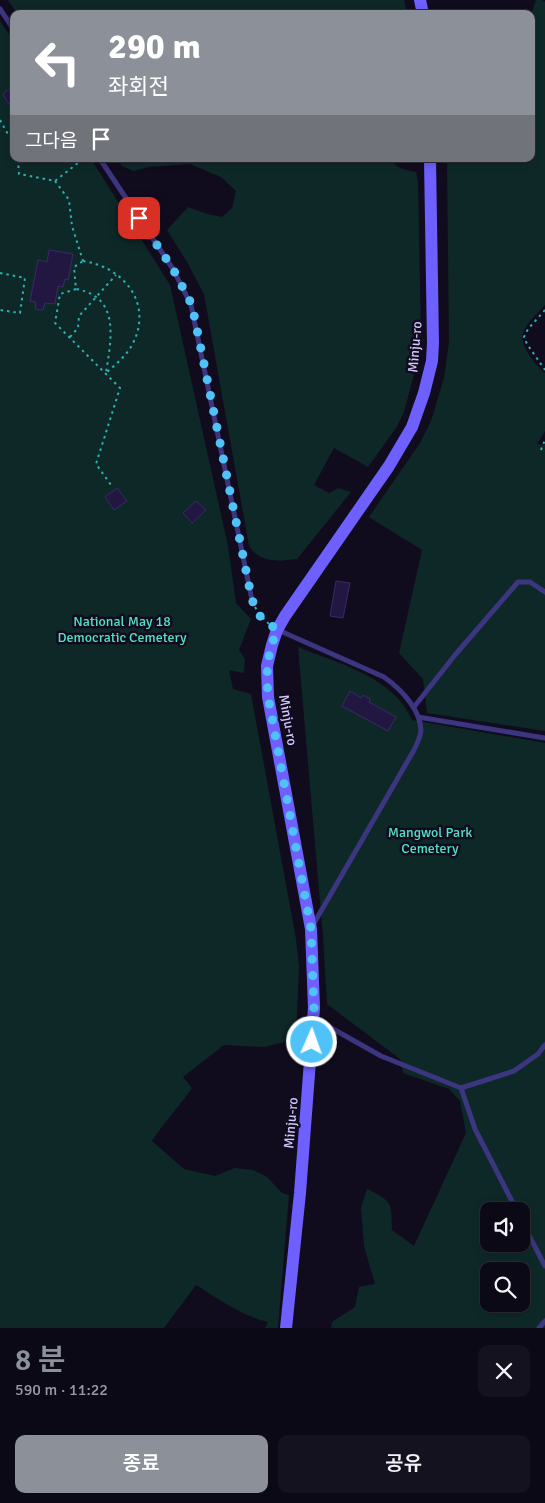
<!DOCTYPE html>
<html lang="ko">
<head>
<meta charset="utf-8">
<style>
	:root { --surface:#0c0916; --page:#15121f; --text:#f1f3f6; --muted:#9a9aa1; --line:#2c2a35; --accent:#8c9099 }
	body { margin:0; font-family:Signika,"Noto Sans KR",sans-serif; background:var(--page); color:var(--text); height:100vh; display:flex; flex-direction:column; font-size:19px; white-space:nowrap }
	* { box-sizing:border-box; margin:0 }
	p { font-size:16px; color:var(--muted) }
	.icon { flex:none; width:28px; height:28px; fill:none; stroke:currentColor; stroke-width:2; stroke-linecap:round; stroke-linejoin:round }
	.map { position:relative; height:1328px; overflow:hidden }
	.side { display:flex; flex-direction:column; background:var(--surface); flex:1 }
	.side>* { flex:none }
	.top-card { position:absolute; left:10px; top:10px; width:525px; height:152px; border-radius:10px; box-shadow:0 2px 8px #0003,0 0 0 1px var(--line); background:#8c9099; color:#fff; overflow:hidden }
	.controls { position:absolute; left:480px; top:1202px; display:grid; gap:10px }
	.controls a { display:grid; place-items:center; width:50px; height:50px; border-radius:10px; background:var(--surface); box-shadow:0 2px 8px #0003,0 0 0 1px var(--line); font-size:25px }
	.pin { position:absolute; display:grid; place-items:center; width:42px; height:42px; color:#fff; margin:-21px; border-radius:10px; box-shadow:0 2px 8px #0006 }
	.me { position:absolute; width:55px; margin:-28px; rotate:2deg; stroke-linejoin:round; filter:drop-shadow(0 0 4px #0008) }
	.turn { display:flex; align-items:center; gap:18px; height:105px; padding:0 15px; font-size:22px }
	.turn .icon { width:65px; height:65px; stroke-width:2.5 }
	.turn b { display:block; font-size:35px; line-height:42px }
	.then { display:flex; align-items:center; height:48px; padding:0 15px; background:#0003; gap:10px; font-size:19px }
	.round { display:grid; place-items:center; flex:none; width:52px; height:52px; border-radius:10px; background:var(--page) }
	.head { display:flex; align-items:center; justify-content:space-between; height:85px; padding:0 15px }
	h1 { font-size:30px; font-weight:600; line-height:38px; color:var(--accent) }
	.cta { display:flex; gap:10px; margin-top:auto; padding:10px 15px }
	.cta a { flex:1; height:58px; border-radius:10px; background:var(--accent); color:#fff; font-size:20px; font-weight:600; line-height:58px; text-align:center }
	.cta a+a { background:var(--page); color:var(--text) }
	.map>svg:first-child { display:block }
	.green { fill:#0e2828; fill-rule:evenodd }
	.building { fill:#221740; stroke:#3a296c }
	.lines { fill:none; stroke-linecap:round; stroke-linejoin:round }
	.path { stroke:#2ab2b1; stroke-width:2; stroke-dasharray:2.5 4; stroke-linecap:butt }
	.lane { stroke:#3c357f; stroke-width:5 }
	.secondary { stroke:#6d60ff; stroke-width:12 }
	.route { stroke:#4fc3f7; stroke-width:9; stroke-dasharray:0 16.2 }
	.labels { text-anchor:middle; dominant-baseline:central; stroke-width:5; stroke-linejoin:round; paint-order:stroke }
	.street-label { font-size:14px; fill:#d2c9ff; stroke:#100c1e }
	.park-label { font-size:14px; fill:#53e1c5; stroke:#100c1e }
</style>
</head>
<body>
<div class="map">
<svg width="545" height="1328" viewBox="0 0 545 1328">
	<rect width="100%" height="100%" fill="#100c1e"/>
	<path class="green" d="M8,0H404L407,14H17Z
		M536,0H542L545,2V305C538,313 527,322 523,333C519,346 536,365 545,373V431L537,444L545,445V731L427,713L423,679L399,653L422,550L369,517L420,443L431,421L444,378L449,342L447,159H531V15Z
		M0,21L14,42V159H91L170,285L228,546L236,603L251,619L239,650L245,659L244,673L229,670L233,689L251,694L296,939L299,967L296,1039L264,1047L224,1045L183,1077L192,1088C179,1107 164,1122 152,1141L184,1169L215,1176L235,1168L253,1170L267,1177L282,1193L289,1195L278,1328H265L268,1322C242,1316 218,1299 196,1285L164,1328H0Z
		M117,159H387L402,169L416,172L418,181L421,339L413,378L404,412L396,428L368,467L334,448L314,485L329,493L338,488L351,492L297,559C278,561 261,564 249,546L204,294L187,262L167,230L188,207L207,214L222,217L232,208L236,191L221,177L190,164L149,167L134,171L122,166Z
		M298,647C337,663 394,677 412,720L545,743V1328H331L332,1322L355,1307L359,1287L375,1284L364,1246L361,1208L367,1189C393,1201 391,1203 392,1230L414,1246L466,1133L460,1101L449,1089L403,1073L400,1059L327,1004L323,936ZM489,1211H521V1244H489ZM489,1271H521V1304H489Z"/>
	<path class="building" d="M14,87V112L3,95L6,91Z
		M49,250L73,254L68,280L65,279L63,287L58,286L55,304L45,303L43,310L35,309L36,302L30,301L38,260L47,262Z
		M117,488L127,501L114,510L105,497Z
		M196,501L206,510L192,523L183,513Z
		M336,581L350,583L343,618L330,616Z
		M350,691L361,698L363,695L370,699L369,702L396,717L388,731L342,706Z"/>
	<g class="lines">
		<path class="path" d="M0,120L14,145
			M18,159L19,174L55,181L83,159
			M55,181L69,200L72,226L83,261
			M83,261C124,267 154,304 132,345C126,356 115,365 106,373C111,340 121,297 76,289L74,267Z
			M0,273L25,278L20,313L0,310
			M76,289L60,294L55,323L120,388L96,464L111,485
			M545,310L528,329L524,337L527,344L545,370
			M70,337L78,328L79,316L116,275
			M541,450L545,440
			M255,607L260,615L269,624"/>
		<path class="lane" d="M0,9L14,30
			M100,159L173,269L191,305L252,600
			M278,630L384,677C401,689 421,710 421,731C420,738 417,744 414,750L313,925
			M414,707L455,655L518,582H530L545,592
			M418,717L545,738
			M313,1023L326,1025L381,1056L461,1088L514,1071L538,1054L545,1045
			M461,1088L475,1129L517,1211
			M521,1220L545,1266
			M539,1328L545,1321"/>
		<path class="secondary" d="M420,0L423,14
			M286,1328L300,1193L314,1008L311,929L268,697L267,666L272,645L277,630L285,616L389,466L412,427L424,393L432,361L433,343L430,159"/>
	</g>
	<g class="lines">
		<path class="route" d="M139,218L173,269L192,305L252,600L260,616L277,630C267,656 266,669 268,696L311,929L314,1008L312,1042"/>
	</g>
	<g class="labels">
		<g class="street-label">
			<text transform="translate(415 347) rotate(-85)">Minju-ro</text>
			<text transform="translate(288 720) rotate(80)">Minju-ro</text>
			<text transform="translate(291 1123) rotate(-85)">Minju-ro</text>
		</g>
		<g class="park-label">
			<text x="122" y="621">National May 18<tspan x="122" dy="16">Democratic Cemetery</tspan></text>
			<text x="430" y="832">Mangwol Park<tspan x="430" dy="16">Cemetery</tspan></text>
		</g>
	</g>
</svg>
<div class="controls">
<a><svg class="icon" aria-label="sound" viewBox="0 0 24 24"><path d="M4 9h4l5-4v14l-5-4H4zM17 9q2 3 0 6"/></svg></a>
<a><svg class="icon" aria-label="search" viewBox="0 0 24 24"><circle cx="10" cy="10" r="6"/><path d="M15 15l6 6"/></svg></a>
</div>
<div class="pin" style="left:139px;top:218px;background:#d93025"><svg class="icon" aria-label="arrive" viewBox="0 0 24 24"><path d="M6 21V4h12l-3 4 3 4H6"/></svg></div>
<svg class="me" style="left:312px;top:1042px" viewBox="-20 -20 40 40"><circle r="17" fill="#4fc3f7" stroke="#fff" stroke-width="3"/><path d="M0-11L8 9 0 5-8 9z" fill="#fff"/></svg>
<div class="top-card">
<div class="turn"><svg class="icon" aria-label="left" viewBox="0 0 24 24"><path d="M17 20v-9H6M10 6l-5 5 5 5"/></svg><div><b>290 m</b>좌회전</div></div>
<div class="then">그다음<svg class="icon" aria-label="arrive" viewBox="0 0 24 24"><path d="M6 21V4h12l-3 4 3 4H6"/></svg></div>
</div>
</div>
<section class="side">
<div class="head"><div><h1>8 분</h1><p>590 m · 11:22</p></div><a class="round"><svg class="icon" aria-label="close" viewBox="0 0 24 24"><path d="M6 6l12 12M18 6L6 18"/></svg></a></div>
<div class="cta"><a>종료</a><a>공유</a></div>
</section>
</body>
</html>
